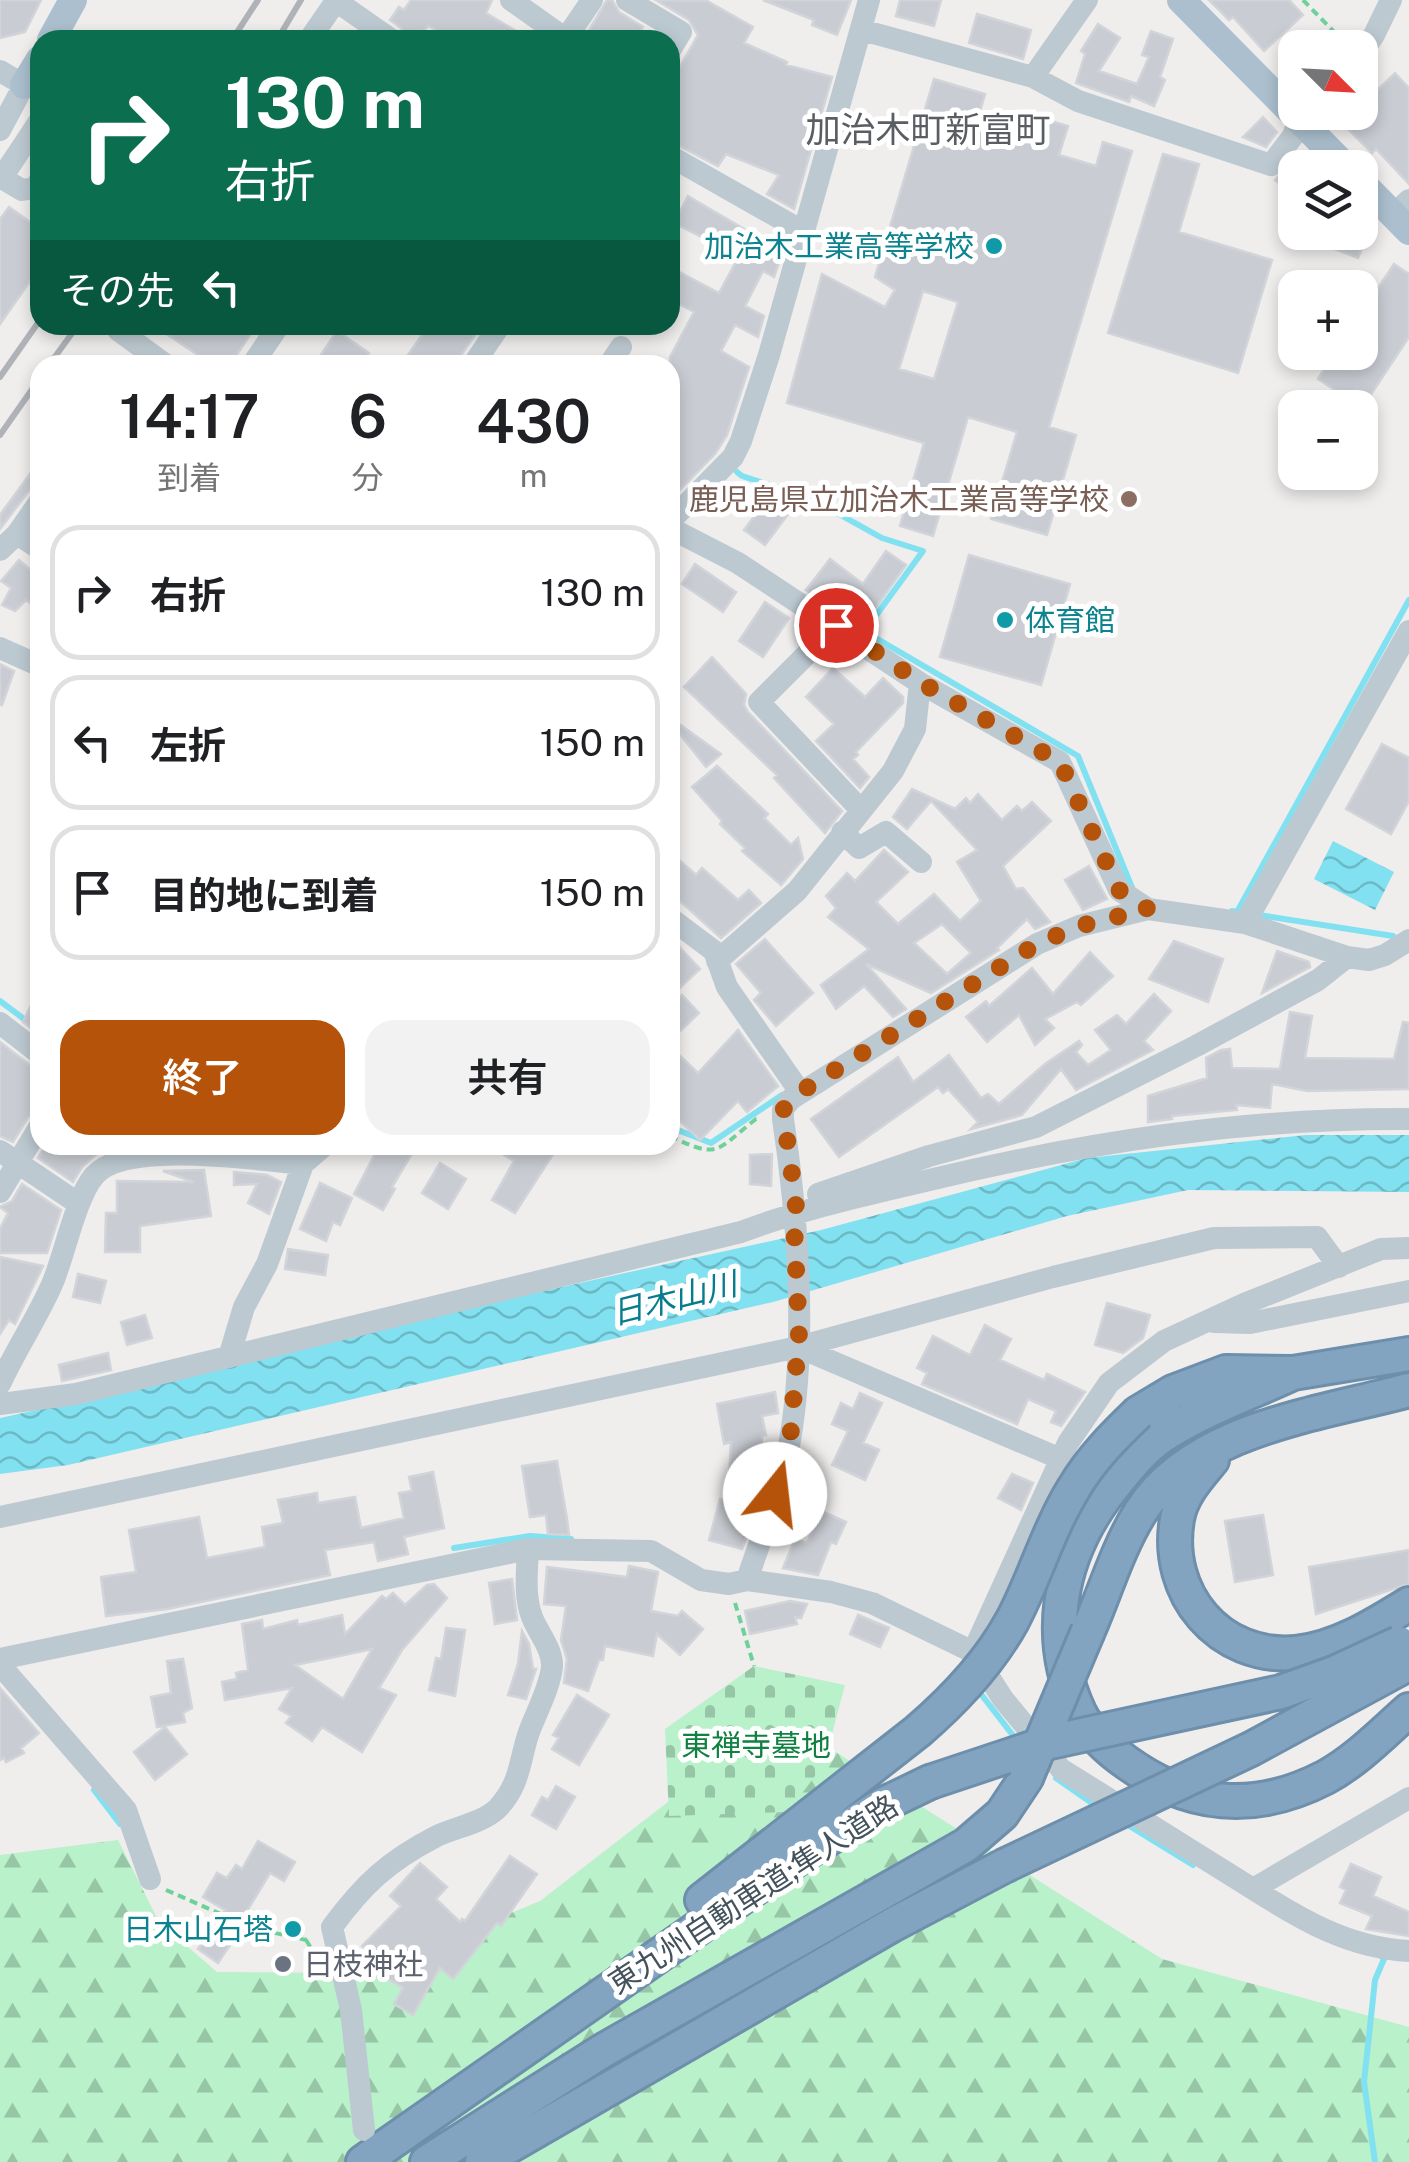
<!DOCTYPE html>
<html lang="ja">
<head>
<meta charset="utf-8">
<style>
	:root { --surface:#fff; --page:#f2f2f2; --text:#202124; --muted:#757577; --line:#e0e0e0; --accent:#b45309 }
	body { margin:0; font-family:"Public Sans","Noto Sans JP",sans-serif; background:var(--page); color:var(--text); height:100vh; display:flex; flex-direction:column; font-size:38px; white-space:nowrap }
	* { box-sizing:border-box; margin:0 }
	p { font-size:32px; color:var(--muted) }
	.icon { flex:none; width:55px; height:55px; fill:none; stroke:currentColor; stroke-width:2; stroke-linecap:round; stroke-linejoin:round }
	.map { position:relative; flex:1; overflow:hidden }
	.drawer { position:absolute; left:30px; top:355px; width:650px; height:800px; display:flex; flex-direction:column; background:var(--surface); border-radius:30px; box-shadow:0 5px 15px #0003 }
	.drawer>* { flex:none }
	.guide { position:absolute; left:30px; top:30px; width:650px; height:305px; border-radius:30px; box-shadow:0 5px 15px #0003; background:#0b6e4f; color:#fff; overflow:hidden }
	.needle { width:65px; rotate:114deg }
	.fabs { position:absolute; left:1278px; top:30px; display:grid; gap:20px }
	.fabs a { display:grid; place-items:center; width:100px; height:100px; border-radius:20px; background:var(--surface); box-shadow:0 5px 15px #0003; font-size:50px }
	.pin { position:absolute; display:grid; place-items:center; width:85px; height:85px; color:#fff; margin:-42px; border:5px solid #fff; border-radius:50%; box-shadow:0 2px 10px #0007 }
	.me { position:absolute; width:110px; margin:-55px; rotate:16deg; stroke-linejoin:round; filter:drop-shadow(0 0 8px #0008) }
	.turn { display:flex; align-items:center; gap:35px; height:210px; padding:0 30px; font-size:45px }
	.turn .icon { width:130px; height:130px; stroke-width:2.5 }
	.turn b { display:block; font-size:70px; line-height:85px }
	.then { display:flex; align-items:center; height:95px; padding:0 30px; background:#0003; gap:20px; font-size:38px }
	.eta { display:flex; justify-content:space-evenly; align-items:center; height:170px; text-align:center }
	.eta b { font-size:60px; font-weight:600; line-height:70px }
	.cta { display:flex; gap:20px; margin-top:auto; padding:20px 30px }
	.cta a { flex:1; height:115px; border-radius:30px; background:var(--accent); color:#fff; font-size:40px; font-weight:600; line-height:115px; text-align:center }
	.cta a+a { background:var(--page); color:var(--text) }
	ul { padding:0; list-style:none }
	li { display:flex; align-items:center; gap:30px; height:135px; margin:0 20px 15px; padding:0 10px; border:5px solid var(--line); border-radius:30px }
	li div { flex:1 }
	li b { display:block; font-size:38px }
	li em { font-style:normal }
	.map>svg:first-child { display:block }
	.forest { fill:url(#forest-firs) }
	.cemetery { fill:url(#cemetery-stones) }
	.water { fill:url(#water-waves) }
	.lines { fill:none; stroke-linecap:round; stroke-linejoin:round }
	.stream { stroke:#82e1f1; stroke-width:6 }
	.building { fill:#c9cdd3; stroke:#d1d4d9; stroke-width:2.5; fill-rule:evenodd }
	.highway-casing { stroke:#6d8fab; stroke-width:38 }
	.path { stroke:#6ed19a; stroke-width:4; stroke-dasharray:8 5; stroke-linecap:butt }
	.minor { stroke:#bdc9d1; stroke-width:22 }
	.major { stroke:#abbfce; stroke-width:28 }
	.highway { stroke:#82a4c0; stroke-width:32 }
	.rail { stroke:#afb3b8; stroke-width:6 }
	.highway-bridge-casing { stroke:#6d8fab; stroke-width:38; stroke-linecap:butt }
	.highway-bridge { stroke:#82a4c0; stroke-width:32 }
	.route { stroke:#b45309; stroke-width:18; stroke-dasharray:0 32.4 }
	.culture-dot { fill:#0f9aa8; stroke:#fff; stroke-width:4 }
	.education-dot { fill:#8d6e63; stroke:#fff; stroke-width:4 }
	.worship-dot { fill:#6b7280; stroke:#fff; stroke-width:4 }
	.labels { text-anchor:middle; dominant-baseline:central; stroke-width:10; stroke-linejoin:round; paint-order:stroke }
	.culture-label { font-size:30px; fill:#0d838f; stroke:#fff; text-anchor:end }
	.education-label { font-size:30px; fill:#785e54; stroke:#fff; text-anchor:end }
	.park-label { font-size:30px; fill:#118142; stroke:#fff }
	.street-label { font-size:30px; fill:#44525c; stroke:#fff }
	.worship-label { font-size:30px; fill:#5b616d; stroke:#fff; text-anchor:start }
	.water-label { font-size:32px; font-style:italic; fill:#077c8f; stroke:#fff }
	.quarter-label { font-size:35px; fill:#5a5e63; stroke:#fff }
</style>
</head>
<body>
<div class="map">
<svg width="1409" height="2162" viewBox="0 0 1409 2162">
	<defs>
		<pattern id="forest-firs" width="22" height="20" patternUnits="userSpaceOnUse" patternTransform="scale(2.5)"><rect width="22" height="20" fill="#b8f1ca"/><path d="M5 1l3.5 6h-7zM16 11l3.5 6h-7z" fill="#97c6a7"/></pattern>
		<pattern id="cemetery-stones" width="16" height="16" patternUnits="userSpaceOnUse" patternTransform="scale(2.5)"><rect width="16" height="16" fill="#b8f1ca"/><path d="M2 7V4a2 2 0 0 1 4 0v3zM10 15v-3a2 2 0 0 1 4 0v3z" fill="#97c6a7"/></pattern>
		<pattern id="water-waves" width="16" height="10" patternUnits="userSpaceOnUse" patternTransform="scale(2.5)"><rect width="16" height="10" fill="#82e1f1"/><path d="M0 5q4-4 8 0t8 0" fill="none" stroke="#6cb9c6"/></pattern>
	</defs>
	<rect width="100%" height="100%" fill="#f0eded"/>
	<path class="forest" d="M779,1716L1162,1959L1409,2027V2162H0V1855L118,1840L159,1922L217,1972L367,1973L540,1901Z"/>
	<path class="cemetery" d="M754,1666L845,1685L824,1764L788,1812L669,1816L665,1729Z"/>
	<path class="water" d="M1333,841L1394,872L1375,910L1314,879Z
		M1306,1135H1409V1192L1188,1190L1067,1216L773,1302L68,1465L0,1474V1418L174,1380L493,1302L821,1230L1087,1158Z"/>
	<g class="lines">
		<path class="stream" d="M737,472L742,476L810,498L882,538L923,551L869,625L874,637L1078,756L1133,890
			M1232,911L1237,912L1409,600
			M1259,915L1393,936
			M0,1001L40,1031
			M670,1127L711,1143L782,1095
			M454,1548L530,1536L571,1539
			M977,1689L1018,1742
			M1056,1778L1099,1808
			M94,1790L120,1824
			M1123,1822L1193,1865
			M1375,2162L1364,2082L1375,1980L1384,1959L1379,1954"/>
	</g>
	<path class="building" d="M0,0H41L25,32L0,38Z
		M411,0H492L486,13L531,40H456L428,26L417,40H407L401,28L390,20L399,7L404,10Z
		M607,0H612L619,12L643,27L635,40H589L585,37Z
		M656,0L707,1L753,27L744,43L787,62L786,65L832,77L794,209L767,194L779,175L726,154L718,166L670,141V84L698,35L689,20Z
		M763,0H851L837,35L812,25L814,20Z
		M900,0H941L934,26L896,16Z
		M1209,0H1289L1303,15L1264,51L1233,17L1229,20Z
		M977,14L1031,30L1023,59L969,43Z
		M1098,24L1120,38L1099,71L1137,84L1149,57L1142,55L1151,31L1173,39L1160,77L1165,80L1154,106L1131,96L1129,102L1076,83L1085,54L1081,51Z
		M1395,73L1409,88V184L1376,149L1372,153L1343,124L1355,112H1360V107Z
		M934,79L985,94L976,125L1017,137L1024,113L1068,126L1059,155L1096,166L1103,142L1132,151L1049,427L1076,435L1047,535L991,519L1017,432L968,417L933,536L900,526L924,443L787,403L822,274L885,307L895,290L875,277ZM923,291L958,302L934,379L899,369Z
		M1263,117L1277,132L1266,147L1243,137Z
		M1163,154L1199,164L1179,232L1272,260L1238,373L1108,333Z
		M1298,154L1314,168H1295V196L1275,180Z
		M688,196L749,232L747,235L782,254L774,277L763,271L745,306L764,316L758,337L735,325L721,351L749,367L727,435L715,454L670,500V357L694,312L670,299V267L719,293L739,256L674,223Z
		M9,207L40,229V267L0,324V219Z
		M1284,232H1369L1358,258L1335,249L1284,243Z
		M1394,264L1409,274V337L1362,408L1318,379L1335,352H1360V315Z
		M153,325H234L250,335L230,365H213Z
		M429,325H482L454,365H401Z
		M337,331L369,353L361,365H314Z
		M40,460V486L28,492L0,529V515Z
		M768,498L789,513L765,545L744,530Z
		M886,551L906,565L862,627L806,590L830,559L863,584Z
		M969,555L1070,584L1041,685L940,657Z
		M19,560L40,578V610L26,600L15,611L2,605L11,588L1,581Z
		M695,564L736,592L723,612L682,584Z
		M765,602L789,618L763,657L739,641Z
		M712,657L746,694L744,705L748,712L842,811L825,833L774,778L777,775L684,687Z
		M0,664L14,671L2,705H0Z
		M833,668L865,697L883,678L903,697V703L856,752L858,755L853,759L869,777L860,788L816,741L834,724L806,697Z
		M675,721L721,754L706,767L672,724Z
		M1382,744L1409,758V801L1391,834L1346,809Z
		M717,766L768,814L764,818L791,845L798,838L803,859L781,885L742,851L745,848L720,824L722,821L692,787Z
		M912,789L955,809L966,798L970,803L978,794L1002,820L1017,806L1022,811L1032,802L1051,821L1003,866L1016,889L1023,888L1050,922L1035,929L1027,919L997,948L999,950L931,993L866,964L906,1009L893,1017L864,986L836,1009L821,985L869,949L828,917L836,908L826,896L847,873L855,881L884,850L908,872L876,902L898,924L934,894L960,921L981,901L957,862L977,850L931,801L907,829L893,817ZM942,924L971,953L947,974L914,943Z
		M670,852L696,875L702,868L738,900L749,890L761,903L721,938L670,892Z
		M1089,866L1107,899L1083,910L1065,880Z
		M670,937L700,969L670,997Z
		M765,939L813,993L776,1026L754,1000L761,993L736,964Z
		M1174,941L1223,959L1208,1002L1149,979Z
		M1277,951L1309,962L1310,967L1262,993Z
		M1090,952L1113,976L1081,1005L1077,1002L1045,1019L1054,1028L1035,1045L1019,1015L987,1042L966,1017L986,1001L989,1006L1032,968L1053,994Z
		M40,987V1035L23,1022Z
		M1154,994L1171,1011L1144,1041L1153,1050L1076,1090L1061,1069L1022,1115L971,1129L978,1122L948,1089L943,1093L938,1087L839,1157L811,1119L898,1057L913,1082L949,1055L981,1098L988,1094L999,1104L1045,1064L1079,1041L1082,1045L1076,1052L1088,1065L1111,1050L1095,1030L1117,1015L1126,1024Z
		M682,995L699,1013L677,1034L670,1027V1006Z
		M1290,1012L1312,1016L1305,1058L1394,1059L1403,1022L1409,1023V1089L1307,1091L1272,1084L1270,1108L1236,1105L1237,1110L1172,1116V1119L1148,1122V1096L1207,1078L1206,1058L1221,1050L1230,1049L1232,1068L1280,1069Z
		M738,1030L778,1086L747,1112L738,1101L700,1140L678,1119L670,1127V1064L679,1055L698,1073Z
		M0,1042L31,1066L40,1069V1111L28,1117L13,1142L0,1136Z
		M46,1145H124L102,1149L82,1167L73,1182L38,1158Z
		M387,1145H417L392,1187L395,1189L383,1210L354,1194L376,1152L382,1154Z
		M488,1145H559L515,1213L492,1200L514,1161Z
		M772,1154L771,1186L750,1184V1155Z
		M440,1163L466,1179L448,1209L422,1193Z
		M204,1170L211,1216L140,1226V1252H105L106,1213H117V1181L194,1182L163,1171Z
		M234,1172L267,1175L281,1182L269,1214L248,1203L257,1184L234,1185Z
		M320,1183L352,1198L340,1225L333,1222L326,1241L300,1229Z
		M22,1184L61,1210L47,1253H0V1229L8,1213L0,1207L12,1201Z
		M288,1249L328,1255L325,1275L285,1269Z
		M0,1257L43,1266L15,1324L9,1320L0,1334Z
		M78,1274L106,1281L100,1303L73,1297Z
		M1107,1303L1150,1315L1143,1338L1123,1353L1095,1345Z
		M145,1315L152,1338L127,1345L121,1322Z
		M985,1325L1011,1339L1000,1360L1044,1380L1047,1374L1085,1392L1061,1426L1051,1422L1056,1411L1028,1399L1017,1424L922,1384L927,1373L917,1368L933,1336L970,1355Z
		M108,1353L111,1370L62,1381L59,1365Z
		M775,1392L778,1413L762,1416L766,1435L762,1436L759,1501L742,1549L709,1540L720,1499L728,1501L731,1442L724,1444L717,1404Z
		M860,1393L882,1403L863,1443L879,1450L865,1480L832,1465L848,1431L832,1424L841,1403L853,1409Z
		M557,1461L567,1519L569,1535L548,1534L546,1515L530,1517L522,1466Z
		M433,1472L444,1528L404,1537L408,1554L378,1561L374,1542L325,1550L330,1575L167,1609L106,1616L101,1577L136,1572L129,1530L199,1517L207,1558L265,1547L262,1527L283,1523L278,1500L317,1493L318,1503L355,1497L361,1528L404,1518L399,1493L412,1491L409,1477Z
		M1012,1474L1033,1483L1021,1510L998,1498Z
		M821,1511L846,1522L836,1544L831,1542L818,1575L783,1568L795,1539L807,1543Z
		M1263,1515L1273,1575L1235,1582L1225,1521Z
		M1409,1550V1584L1316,1614L1309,1567Z
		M629,1566L658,1572L651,1611L678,1616L682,1611L703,1629L680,1655L657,1634L653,1656L605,1646L603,1660H599L588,1691L564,1683L567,1659L561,1640L566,1606L544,1604L547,1567L627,1577Z
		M512,1579L517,1620L495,1624L489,1583Z
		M434,1584L447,1598L402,1650L379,1688L396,1695L362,1752L322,1727L312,1741L286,1723L291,1716L279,1709L292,1688L225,1700L222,1682L237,1679L236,1673L248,1670L242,1624L262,1620L263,1629L297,1620L298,1625L342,1615L345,1634L382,1596L386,1599L393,1593L405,1605L427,1585ZM372,1649L343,1699L295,1665L330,1658Z
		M790,1601L807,1604L801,1618L795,1617L797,1624L750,1634L745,1611Z
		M858,1615L889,1628L880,1647L850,1634Z
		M446,1628L465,1630L455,1696L429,1690L436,1658L441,1659Z
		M522,1631L529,1644L533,1669H536L526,1699L508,1695L518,1664Z
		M183,1659L192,1708L183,1713L185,1722L157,1727L151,1697L171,1693L167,1661Z
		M0,1688L39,1733L21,1748L24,1753L6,1762L4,1758L0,1760Z
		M577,1695L609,1715L579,1765L552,1749L559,1738L553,1735Z
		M165,1727L187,1754L155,1780L134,1752Z
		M556,1786L575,1797L556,1829L532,1815L542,1797L548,1800Z
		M258,1841L295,1862L284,1881L270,1873L235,1931L238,1933L218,1963L198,1949L225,1910L203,1897L217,1873L227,1878L236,1865L242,1869Z
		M510,1856L537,1874L501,1926L497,1923L453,1979L440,1968L413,2015L394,2004L403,1988L385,1977L388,1972L362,1946L401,1906L390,1896L420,1863L447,1887L436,1899L460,1922L462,1919L465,1921Z
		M1351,1864L1381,1877L1373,1896L1409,1912V1936L1366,1929L1372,1916L1340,1903L1346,1890L1340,1887Z"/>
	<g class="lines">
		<defs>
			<path id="highway" d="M1293,1373C1250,1393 1202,1410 1162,1436C1141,1450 1121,1477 1105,1497C1058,1561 1045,1639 1079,1712C1088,1731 1109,1750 1126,1762C1190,1808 1255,1814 1326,1777C1357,1760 1383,1733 1409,1710
				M1138,1413L1173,1392L1226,1372L1293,1373L1409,1354
				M1212,1460C1198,1477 1181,1495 1177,1519C1164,1593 1219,1660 1296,1653C1337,1649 1375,1625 1409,1604
				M1088,1631C1105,1592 1118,1547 1141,1511C1195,1428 1320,1414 1409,1390
				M702,1900L918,1731
				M363,2162L804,1854L882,1805L930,1782
				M427,2162L604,2050L966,1845L1002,1814L1026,1778
				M482,2162L892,1925L1004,1866"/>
		</defs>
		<use href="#highway" class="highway-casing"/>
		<path class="path" d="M1303,0L1346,44
			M670,1136C720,1160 715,1151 756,1119H761
			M735,1603L754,1666
			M166,1890L253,1928L306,1940L311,1937
			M306,1940L316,1956"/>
		<path class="minor" d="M511,0L566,39
			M627,0L681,32L670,50
			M862,30L1033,77L1078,101L1271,165L1293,136L1299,119L1310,112
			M309,40L336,1L392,40
			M565,40L592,0
			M1360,56L1374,35L1391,0
			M0,71L24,85L0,130
			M1033,77L1087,0
			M670,156L804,232
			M0,177L22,190L35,188L40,180
			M1,179L40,120
			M1393,215L1409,200
			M118,330L166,365
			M252,365L279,325
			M473,365L500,325
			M609,365L621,347
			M670,521L733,457L741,441L769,355L869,0
			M670,528L738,563L920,683L1060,762L1119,890L1148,909
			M17,534L40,549
			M0,550L17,534L40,501
			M836,625L759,702L860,809
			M0,648L40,666
			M842,832L859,848L886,832L921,862
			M670,918L714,951L727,987L800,1092
			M1245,923L1409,631
			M717,961L797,891L893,771L915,729L920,683
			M0,1023L40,1054
			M0,1151L79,1204
			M0,1192L40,1126
			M818,1194L929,1156L1036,1127L1196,1046L1318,980L1347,957
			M1214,1322L1250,1323L1409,1291
			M798,1347L1061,1459
			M229,1357L244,1307L267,1264L303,1164L325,1145
			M0,1384C16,1349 38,1317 53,1282C65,1253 76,1197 94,1176C124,1139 259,1160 303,1164
			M0,1404L76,1394L741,1232C802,1209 863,1196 925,1181C1087,1142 1243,1118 1409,1119
			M0,1517L798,1347L1053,1277L1214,1238L1317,1237L1339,1267
			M747,1580C762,1534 782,1488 790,1440C807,1341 798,1218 783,1119V1109L791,1099L1037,944L1079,926L1148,909L1245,923L1347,957L1369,960L1385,955L1409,940
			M973,1652L1068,1443L1109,1383L1164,1341L1244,1304L1381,1249L1409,1248
			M0,1659L528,1549L651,1551L701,1580L729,1584L747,1580L831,1592L872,1603L973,1652L1003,1699L1061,1769L1253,1889L1409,1798
			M0,1665L126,1810L150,1879
			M1253,1889C1302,1920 1349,1948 1409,1951
			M364,2130L351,2010L332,1927C363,1885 387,1862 435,1837C453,1828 482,1823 497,1809C521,1784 519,1761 529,1732C536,1713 550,1687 552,1667C553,1649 538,1633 532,1617C524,1596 527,1572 528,1549"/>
		<path class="major" d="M1181,0L1347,168
			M51,40L73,0
			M24,85L40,59
			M1360,181L1409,231"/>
		<use href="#highway" class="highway"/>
		<path class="rail" d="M232,40L258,0
			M277,40L301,0
			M49,365L78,325
			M0,377L40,320
			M0,435L40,378"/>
		<defs>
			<path id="highway-bridge" d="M918,1731C954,1700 989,1663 1012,1621C1035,1578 1048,1530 1074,1488C1091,1459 1114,1436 1138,1413
				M1026,1778L1088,1631
				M930,1782L1050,1742L1281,1692L1334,1673L1399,1643
				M1004,1866L1251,1749L1408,1664"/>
		</defs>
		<use href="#highway-bridge" class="highway-bridge-casing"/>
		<use href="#highway-bridge" class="highway-bridge"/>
	</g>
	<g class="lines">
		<path class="route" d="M775,1494L790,1441L799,1333L794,1223L796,1203L783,1110L800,1092L1037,944L1079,926L1148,909L1119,890L1060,762L920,682L836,625"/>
	</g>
	<g class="culture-dot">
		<circle cx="994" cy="246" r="10"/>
		<circle cx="1005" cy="620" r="10"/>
		<circle cx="293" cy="1929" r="10"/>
	</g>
	<circle class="education-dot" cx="1129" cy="499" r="10"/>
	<circle class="worship-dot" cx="283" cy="1964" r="10"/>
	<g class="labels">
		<g class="culture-label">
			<text x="974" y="246">加治木工業高等学校</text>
			<text x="1025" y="620" text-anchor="start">体育館</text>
			<text x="273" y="1929">日木山石塔</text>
		</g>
		<g class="education-label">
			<text x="1109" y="499">鹿児島県立加治木工業高等学校</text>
		</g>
		<g class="park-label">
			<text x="756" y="1745">東禅寺墓地</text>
		</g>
		<g class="street-label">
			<text transform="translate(753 1894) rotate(-33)">東九州自動車道;隼人道路</text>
		</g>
		<g class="worship-label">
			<text x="303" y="1964">日枝神社</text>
		</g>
		<g class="water-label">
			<text transform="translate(674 1298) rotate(-14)">日木山川</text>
		</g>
		<g class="quarter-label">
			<text x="928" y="129">加治木町新富町</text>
		</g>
	</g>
</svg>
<div class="fabs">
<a><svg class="needle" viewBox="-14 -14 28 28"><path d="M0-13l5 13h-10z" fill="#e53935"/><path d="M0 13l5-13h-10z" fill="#757577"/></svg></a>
<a><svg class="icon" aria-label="layers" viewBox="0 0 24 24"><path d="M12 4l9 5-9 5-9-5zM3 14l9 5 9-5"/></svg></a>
<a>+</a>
<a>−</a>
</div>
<div class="pin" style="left:836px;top:625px;background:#d93025"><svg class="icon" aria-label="arrive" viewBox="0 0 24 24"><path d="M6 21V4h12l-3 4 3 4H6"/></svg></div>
<svg class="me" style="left:775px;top:1494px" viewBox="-20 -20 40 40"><circle r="19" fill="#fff"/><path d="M0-13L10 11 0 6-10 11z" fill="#b45309"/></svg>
<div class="guide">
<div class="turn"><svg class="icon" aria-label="right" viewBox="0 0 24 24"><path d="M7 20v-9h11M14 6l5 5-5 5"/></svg><div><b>130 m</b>右折</div></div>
<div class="then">その先<svg class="icon" aria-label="left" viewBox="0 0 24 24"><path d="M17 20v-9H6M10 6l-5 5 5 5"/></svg></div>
</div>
<section class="drawer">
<div class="eta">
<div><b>14:17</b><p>到着</p></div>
<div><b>6</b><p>分</p></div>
<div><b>430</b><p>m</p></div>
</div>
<ul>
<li><svg class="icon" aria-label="right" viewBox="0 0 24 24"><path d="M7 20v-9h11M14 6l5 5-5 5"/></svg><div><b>右折</b></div><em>130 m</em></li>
<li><svg class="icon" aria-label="left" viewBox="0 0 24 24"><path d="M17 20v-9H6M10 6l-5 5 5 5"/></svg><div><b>左折</b></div><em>150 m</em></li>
<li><svg class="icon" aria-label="arrive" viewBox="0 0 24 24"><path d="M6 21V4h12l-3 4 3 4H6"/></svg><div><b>目的地に到着</b></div><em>150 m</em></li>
</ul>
<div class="cta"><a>終了</a><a>共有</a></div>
</section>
</div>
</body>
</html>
